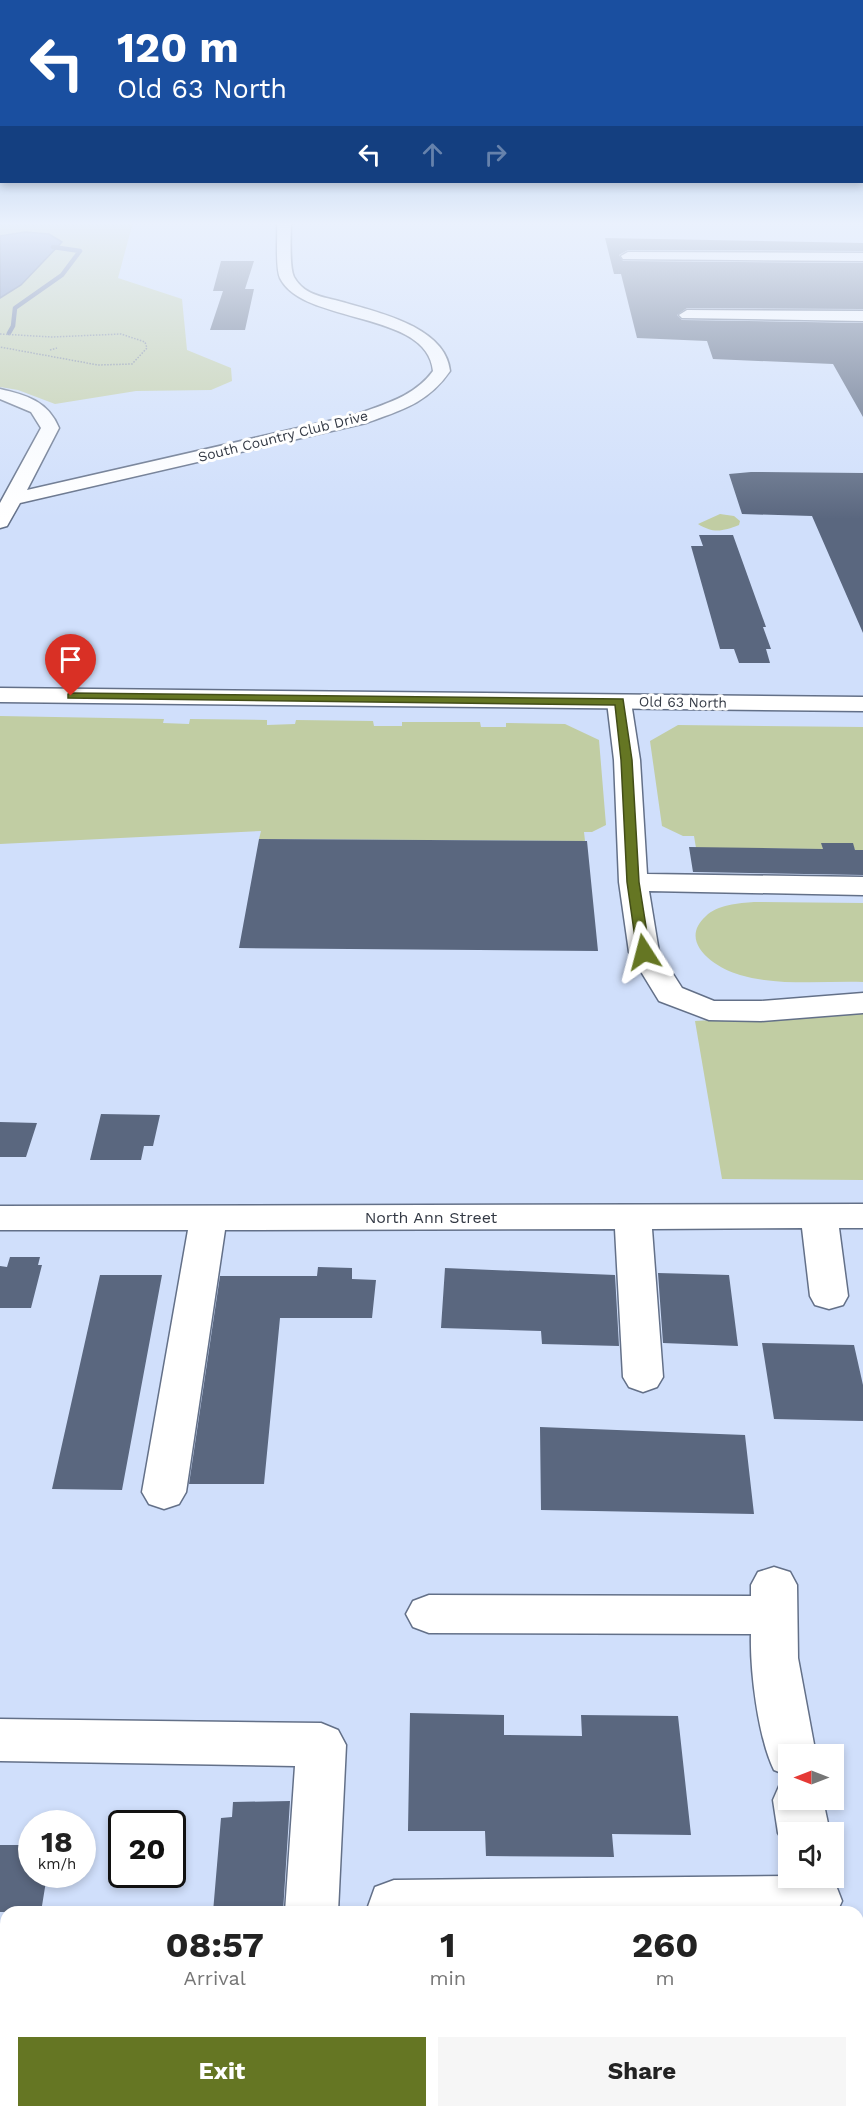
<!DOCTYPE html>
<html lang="en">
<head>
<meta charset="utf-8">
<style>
	:root { --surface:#fff; --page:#f6f6f6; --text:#222; --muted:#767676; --accent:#657623 }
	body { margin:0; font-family:"Work Sans",sans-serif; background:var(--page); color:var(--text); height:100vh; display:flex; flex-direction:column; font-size:22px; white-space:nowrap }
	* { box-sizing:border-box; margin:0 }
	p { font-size:20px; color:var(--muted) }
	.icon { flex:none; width:33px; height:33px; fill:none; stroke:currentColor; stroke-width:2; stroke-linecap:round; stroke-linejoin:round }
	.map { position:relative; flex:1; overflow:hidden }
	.details { position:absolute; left:0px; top:1906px; width:864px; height:212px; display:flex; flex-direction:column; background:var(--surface); border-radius:18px 18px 0 0; box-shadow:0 3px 9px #0003 }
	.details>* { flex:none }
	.guide { position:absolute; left:0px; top:0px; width:864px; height:183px; box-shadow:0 3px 9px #0003; background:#1a4fa0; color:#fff; overflow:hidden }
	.needle { width:39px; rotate:270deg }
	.buttons { position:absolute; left:778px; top:1744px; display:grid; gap:12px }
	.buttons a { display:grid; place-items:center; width:66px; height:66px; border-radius:0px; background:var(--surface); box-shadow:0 3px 9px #0003; font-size:30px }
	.speed { position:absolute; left:18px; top:1810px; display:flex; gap:12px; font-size:30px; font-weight:700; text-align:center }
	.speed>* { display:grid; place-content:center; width:78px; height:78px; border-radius:50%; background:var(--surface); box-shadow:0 3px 9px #0003; line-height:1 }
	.speed small { font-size:15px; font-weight:400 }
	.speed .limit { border:3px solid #111; border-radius:9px; background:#fff; color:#111 }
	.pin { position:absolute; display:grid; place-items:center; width:51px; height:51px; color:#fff; margin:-62px -26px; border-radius:50% 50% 50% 0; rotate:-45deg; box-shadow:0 0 6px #0007 }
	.pin .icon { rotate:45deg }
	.me { position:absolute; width:66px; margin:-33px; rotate:351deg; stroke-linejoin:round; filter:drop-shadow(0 0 4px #0008) }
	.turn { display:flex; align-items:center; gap:21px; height:126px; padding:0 18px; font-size:27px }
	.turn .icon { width:78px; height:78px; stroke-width:2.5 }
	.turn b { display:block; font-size:42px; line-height:51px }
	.lanes { display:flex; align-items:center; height:57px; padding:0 18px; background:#0003; justify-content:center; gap:30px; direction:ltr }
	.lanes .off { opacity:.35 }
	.eta { display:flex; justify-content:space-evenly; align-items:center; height:102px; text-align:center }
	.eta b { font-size:36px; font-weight:700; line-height:42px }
	.cta { display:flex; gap:12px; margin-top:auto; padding:12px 18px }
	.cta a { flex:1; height:69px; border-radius:0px; background:var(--accent); color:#fff; font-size:24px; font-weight:700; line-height:69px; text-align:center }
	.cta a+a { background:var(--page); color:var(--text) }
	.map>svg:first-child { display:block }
	.green { fill:#c1cda3 }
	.water { fill:#778cb5; stroke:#637393; stroke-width:1.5 }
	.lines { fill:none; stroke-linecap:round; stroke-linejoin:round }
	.stream { stroke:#637393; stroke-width:4.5 }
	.building { fill:#5a677f }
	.minor-casing { stroke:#637088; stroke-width:3 }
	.major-casing { stroke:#637088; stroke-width:3 }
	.path { stroke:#7b8598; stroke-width:1.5; stroke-dasharray:1.5 1.5; stroke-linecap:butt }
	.minor { fill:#fff; fill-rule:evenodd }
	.major { fill:#fff; fill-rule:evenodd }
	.route { fill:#657623; stroke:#424d17; stroke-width:1.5 }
	.labels { text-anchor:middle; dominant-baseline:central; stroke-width:6; stroke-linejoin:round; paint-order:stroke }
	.far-street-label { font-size:14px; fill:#333944; stroke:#fff }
	.street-label { font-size:16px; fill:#333944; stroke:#fff }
</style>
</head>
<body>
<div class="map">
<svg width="863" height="2117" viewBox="0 0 863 2117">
	<rect width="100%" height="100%" fill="#d0dffb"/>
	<path class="green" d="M0,222H133L118,278L182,299L187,350L231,368L232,381L211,390L136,391L55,404L18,390L0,387Z
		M720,514L734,516L740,521L739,525C723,531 714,534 698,524Z
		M0,716L164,719L163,723L189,724L190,719L267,720V725L295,724L296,720L373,721L374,726H402V722H480L481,727H506V723L565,724L599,740L606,825L592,832H584L585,841L259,839L261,831L0,844Z
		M678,725L863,727V850H855L852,843H822L823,849L696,848L694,836H683L662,826L650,741Z
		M754,902L863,903V982C823,981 778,986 740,975C715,968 677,942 706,916C717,905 739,903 754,902Z
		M863,1011V1180L722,1179L695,1021Z"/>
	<path class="water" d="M25,232L49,234L62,242L21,285L0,298V236Z"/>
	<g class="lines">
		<path class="stream" d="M9,333L13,326L15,308L62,275L80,251L53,247"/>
	</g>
	<path class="building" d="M605,238L863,243V251L628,250L619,255L623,261L863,263V309L687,308L677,315L682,320L863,323V417L833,364L713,359L707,341L637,338L621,274H614Z
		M221,261H254L245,289H254L245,330H210L223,291H213Z
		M751,472L863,473V633L812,516L742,514L729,474Z
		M699,535H733L766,627H763L771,649H766L770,663H739L734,649H720L691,546H703Z
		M259,839L587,841L598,951L239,948Z
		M821,843H853L855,850H863V875L693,872L689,847L823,849Z
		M101,1114L160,1115L153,1146H144L141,1160H90Z
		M0,1122L37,1123L26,1157H0Z
		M10,1257H40L38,1265H42L31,1308H0V1266L7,1267Z
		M318,1267L352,1268V1279L376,1280L372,1318H280L264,1484H189L220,1276H317Z
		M445,1268L615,1275L619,1346L542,1344L541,1331L441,1328Z
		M658,1273L729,1275L738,1346L663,1343Z
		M100,1275H162L122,1490L52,1489Z
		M762,1343L854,1345L863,1385V1421L774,1419Z
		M540,1427L745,1435L754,1514L541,1510Z
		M410,1713L504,1715V1735L582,1736L581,1715L678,1716L691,1835L612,1834L614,1857L486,1856L485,1831H408Z
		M290,1801L283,1912H213L221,1818L232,1817L233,1802Z
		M0,1845H32V1875H47L41,1912H0Z"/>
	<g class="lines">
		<defs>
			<path id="minor" d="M277,222H291C291,235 289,267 294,277C305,297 327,297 346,303C381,313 446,328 450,371C428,403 402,410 366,423L20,503L7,526L0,528V503L41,428L31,412L0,399V389C26,395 48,401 59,428L27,490L355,415C384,404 414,397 433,371C428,310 303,325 280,278C275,267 278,235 277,222Z
				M628,252L863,253V261L623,259L621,256Z
				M687,310L863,311V321L682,318L679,315Z
				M619,695L628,697L631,702L640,760L647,874L863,877V895L649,891L659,952L682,988L714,1001H761L863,993V1013L761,1021L709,1020L659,1001L629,952L619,882L614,760L607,702L610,697Z
				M863,1204V1228H839L848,1296L843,1305L829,1309L815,1305L810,1296L802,1228L652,1229L663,1377L657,1387L643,1392L629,1387L623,1377L615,1229L225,1230L186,1492L179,1504L164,1509L149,1504L142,1492L188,1230H0V1206Z
				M774,1567L790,1572L797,1585L798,1658L816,1755H789V1776L774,1770C758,1737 750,1671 751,1634L429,1633L413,1627L406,1614L413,1601L429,1595L751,1596V1585L758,1572Z
				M0,1719L321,1723L338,1730L346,1745L338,1912H285L295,1766L0,1761Z
				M789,1781V1800H823L830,1833H789V1851L778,1833L773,1800L780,1784Z
				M789,1876L821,1878L835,1883L842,1901L837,1912H366L375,1887L394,1880Z
				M0,1990H6V2046H0Z
				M858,2006H863V2062H858Z
				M858,2085L863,2087V2117H825L824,2112H858Z
				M354,2112H412V2117H354Z"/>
			<path id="major" d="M0,688L863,697V711L0,702Z"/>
		</defs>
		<use href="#minor" class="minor-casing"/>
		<use href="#major" class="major-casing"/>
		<path class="path" d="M0,334L52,337L121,334L145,342L147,348L132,364L98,365L0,347
			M50,350L57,348"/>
		<use href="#minor" class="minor"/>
		<use href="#major" class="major"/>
	</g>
	<linearGradient id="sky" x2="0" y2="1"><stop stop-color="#7ba4d4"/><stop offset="0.43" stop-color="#eaf1fd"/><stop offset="1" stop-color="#eaf1fd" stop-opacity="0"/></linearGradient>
	<rect width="863" height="519" fill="url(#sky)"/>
	<path class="route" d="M71,693L623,699L632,760L639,882L650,952L644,956L637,952L627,882L621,760L615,705L68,698V694Z"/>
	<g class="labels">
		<g class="far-street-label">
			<text transform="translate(283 436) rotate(-14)">South Country Club Drive</text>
			<text transform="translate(683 702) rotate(1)">Old 63 North</text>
		</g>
		<g class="street-label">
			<text x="431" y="1217">North Ann Street</text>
		</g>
	</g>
</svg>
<div class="buttons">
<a><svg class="needle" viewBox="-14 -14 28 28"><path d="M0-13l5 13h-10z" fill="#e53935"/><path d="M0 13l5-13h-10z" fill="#767676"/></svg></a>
<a><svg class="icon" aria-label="sound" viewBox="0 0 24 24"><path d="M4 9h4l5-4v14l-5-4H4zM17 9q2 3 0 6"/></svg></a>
</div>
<div class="speed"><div>18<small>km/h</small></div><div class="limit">20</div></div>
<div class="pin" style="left:71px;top:696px;background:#d93025"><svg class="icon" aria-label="arrive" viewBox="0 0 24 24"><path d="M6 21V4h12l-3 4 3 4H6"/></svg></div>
<svg class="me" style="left:644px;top:952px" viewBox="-20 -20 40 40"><path d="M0-17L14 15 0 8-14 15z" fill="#657623" stroke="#fff" stroke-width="4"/></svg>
<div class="guide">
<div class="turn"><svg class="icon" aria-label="left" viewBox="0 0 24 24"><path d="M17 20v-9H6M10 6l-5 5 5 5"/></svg><div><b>120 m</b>Old 63 North</div></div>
<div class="lanes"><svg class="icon" aria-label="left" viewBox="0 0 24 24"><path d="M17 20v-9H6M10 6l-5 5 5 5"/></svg><svg class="icon off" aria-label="ahead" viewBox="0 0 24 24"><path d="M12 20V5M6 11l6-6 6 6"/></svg><svg class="icon off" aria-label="right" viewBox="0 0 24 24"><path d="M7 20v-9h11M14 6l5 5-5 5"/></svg></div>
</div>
<section class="details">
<div class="eta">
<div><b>08:57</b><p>Arrival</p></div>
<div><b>1</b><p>min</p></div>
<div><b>260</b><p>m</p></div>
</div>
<div class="cta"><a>Exit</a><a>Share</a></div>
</section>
</div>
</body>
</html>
